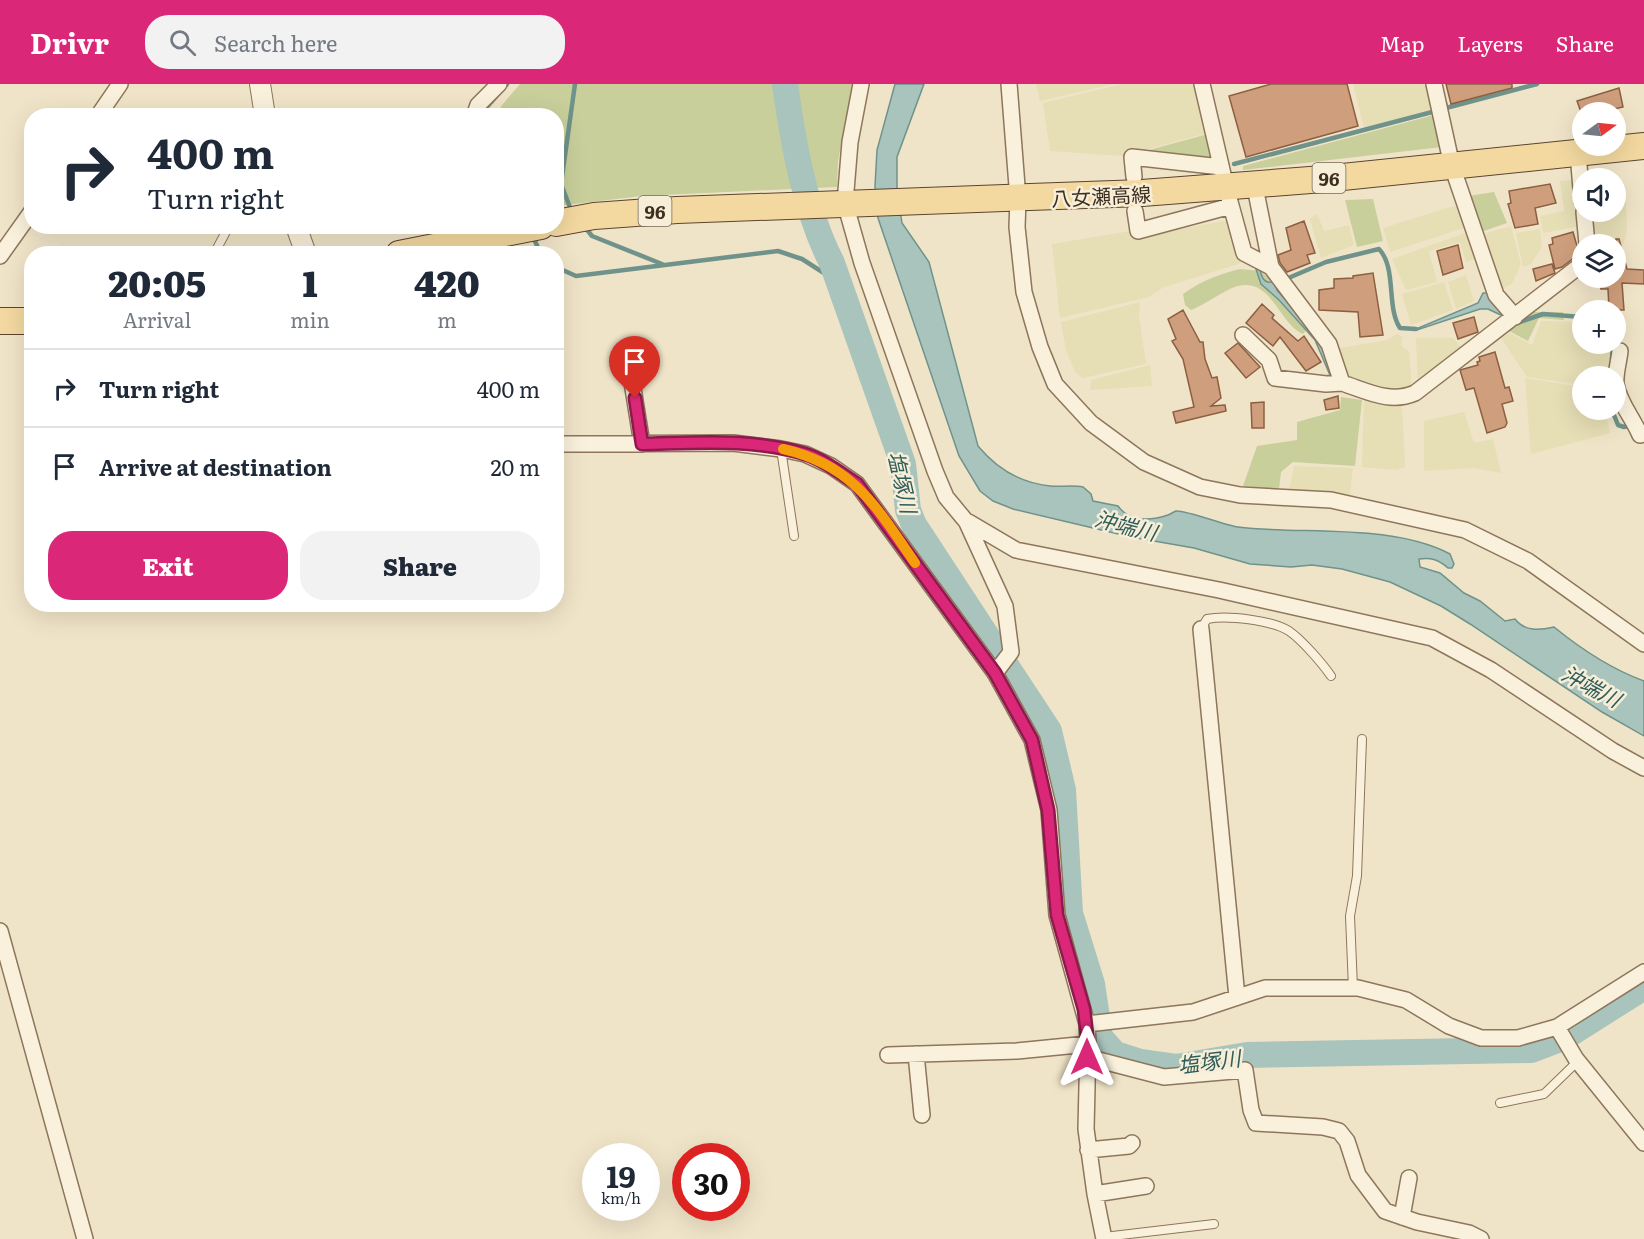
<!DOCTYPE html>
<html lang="en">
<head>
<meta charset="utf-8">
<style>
	:root { --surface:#fff; --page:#f2f2f3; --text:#1f2937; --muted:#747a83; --line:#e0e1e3; --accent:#db2777 }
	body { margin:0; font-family:Literata,"Noto Sans JP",serif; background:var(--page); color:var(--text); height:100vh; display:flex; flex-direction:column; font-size:22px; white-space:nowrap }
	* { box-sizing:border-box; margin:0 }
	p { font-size:20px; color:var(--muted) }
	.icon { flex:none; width:33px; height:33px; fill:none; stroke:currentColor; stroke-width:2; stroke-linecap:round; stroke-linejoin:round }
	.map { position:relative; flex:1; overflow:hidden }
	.sheet { position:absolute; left:24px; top:162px; width:540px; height:366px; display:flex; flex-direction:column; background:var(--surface); border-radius:24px; box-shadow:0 6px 24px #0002 }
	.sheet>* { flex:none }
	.hud { position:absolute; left:24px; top:24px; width:540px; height:126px; border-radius:24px; box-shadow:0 6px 24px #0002; background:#fff; color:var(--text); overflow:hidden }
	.needle { width:39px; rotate:75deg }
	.buttons { position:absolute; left:1572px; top:18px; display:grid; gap:12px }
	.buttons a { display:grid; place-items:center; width:54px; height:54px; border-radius:50%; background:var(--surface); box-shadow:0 6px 24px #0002; font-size:30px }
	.speed { position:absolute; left:582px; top:1059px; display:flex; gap:12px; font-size:30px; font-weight:700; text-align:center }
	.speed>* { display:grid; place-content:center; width:78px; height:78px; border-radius:50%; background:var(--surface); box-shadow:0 6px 24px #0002; line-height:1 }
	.speed small { font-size:15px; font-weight:400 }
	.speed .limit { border:9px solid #d22; background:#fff; color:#111 }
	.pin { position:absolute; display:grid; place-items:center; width:51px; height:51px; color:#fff; margin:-62px -26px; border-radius:50% 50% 50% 0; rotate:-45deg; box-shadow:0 0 6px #0007 }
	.pin .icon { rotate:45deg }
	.me { position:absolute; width:66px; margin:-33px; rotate:0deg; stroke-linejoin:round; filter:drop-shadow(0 0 4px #0008) }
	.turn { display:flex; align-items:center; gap:21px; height:126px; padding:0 24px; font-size:27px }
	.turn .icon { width:78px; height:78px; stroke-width:2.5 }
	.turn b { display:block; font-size:42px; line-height:51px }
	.eta { display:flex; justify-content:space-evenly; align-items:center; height:102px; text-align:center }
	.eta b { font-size:36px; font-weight:800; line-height:42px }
	.action { display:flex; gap:12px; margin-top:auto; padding:12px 24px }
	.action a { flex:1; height:69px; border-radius:24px; background:var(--accent); color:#fff; font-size:24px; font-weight:800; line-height:69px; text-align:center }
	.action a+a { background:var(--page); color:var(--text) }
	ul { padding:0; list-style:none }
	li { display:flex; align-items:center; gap:18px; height:78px; padding:0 24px; border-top:2px solid var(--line) }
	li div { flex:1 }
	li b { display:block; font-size:22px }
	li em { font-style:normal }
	header { display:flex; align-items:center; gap:36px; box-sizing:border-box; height:84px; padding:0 30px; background:var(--accent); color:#fff }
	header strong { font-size:28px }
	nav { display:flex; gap:33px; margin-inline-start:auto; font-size:21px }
	.search { width:420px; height:54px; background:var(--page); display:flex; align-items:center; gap:15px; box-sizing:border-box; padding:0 21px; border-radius:24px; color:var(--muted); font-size:22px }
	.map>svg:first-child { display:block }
	.farmland { fill:#e6deb5 }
	.green { fill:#c9cf9b }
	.water { fill:#a9c4bc; stroke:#6f938a; stroke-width:1.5 }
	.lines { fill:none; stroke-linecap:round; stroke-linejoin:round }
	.stream { stroke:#6f938a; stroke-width:4.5 }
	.river { stroke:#a9c4bc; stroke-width:26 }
	.building { fill:#cf9f7d; stroke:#8d5f41; stroke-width:1.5 }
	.service-casing { stroke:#8d765c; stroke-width:10 }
	.minor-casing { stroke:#8d765c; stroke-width:18 }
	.tertiary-casing { stroke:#8d765c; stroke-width:22 }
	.primary-casing { stroke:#5b4430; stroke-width:28 }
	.service { stroke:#faf1dc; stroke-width:8 }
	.minor { stroke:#faf1dc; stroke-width:15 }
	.tertiary { stroke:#faf1dc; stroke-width:20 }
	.primary { stroke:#f3d9a0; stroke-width:26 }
	.route-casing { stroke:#8e194d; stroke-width:15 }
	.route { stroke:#db2777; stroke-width:10 }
	.slow { stroke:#f59e0b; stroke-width:10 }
	.labels { text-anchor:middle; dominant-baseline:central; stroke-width:5; stroke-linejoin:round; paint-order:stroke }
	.shield { fill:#f7eed8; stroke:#756857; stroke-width:1.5 }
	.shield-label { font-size:18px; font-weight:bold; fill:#3d2e20 }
	.street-label { font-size:20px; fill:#3d2e20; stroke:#f7eed8 }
	.water-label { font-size:21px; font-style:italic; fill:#2f5d5a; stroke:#f7eed8 }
</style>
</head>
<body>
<header>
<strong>Drivr</strong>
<div class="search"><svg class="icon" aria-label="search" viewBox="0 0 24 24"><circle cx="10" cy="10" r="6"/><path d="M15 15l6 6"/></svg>Search here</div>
<nav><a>Map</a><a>Layers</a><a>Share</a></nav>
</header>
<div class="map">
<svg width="1644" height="1155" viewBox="0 0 1644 1155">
	<rect width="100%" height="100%" fill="#f0e4c8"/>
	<path class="farmland" d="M1036,0H1114L1040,17Z
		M1122,0H1195L1207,49L1123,72L1050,67L1043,19Z
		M1353,0H1427L1432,25L1364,44Z
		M1570,96L1575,98L1579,141L1576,143L1543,149L1540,132L1564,127L1560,97Z
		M1626,118L1627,147L1623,162L1591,160L1589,128H1616V120Z
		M1457,121L1464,144L1390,168L1383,144Z
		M1317,130L1324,147L1349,141L1354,161L1321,174L1310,135Z
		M1229,136L1237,172L1241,179L1162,204L1149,213L1060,234L1052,160L1131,147L1133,154Z
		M1511,142L1521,180L1512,200L1499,206L1479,151Z
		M1540,145L1542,163L1531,180L1523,183L1516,149Z
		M1468,148L1477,174L1466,178L1460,158L1429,167L1437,198L1406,206L1392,175Z
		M1466,191L1474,217L1456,225L1448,198Z
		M1444,198L1453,226L1411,241L1402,210Z
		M1140,218L1139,232L1146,280L1083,294L1075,288L1066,266L1061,238Z
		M1541,237L1582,238V260H1611L1609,292H1582V301L1527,293L1501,254L1509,249L1532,261Z
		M1397,250L1403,253L1401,262L1409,267L1412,305L1387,310L1348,294L1339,264L1387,256Z
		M1416,254H1453L1464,266L1418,303Z
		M1150,281L1152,302L1090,306L1091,296Z
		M1525,294L1582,303V326H1605L1610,349L1531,370Z
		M1364,314L1402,322L1405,383L1396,386L1362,383Z
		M1464,328L1474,359L1493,355L1501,389L1474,384L1424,387V337Z
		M1294,382L1353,384L1350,411L1289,406Z"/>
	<path class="green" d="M520,0H853L838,77L837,103L642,112L557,122L556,32L497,31L502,21Z
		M1434,31L1442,63L1243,86V82Z
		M1208,50L1213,74L1149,66Z
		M1494,108L1507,139L1478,149L1468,112Z
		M1373,115L1383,157L1357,163L1345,116Z
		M1240,185L1261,187L1275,200L1307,245L1303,250C1279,240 1272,194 1238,202C1227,204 1205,221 1191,226L1185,221L1183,210C1201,197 1219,190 1240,185Z
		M1532,228H1563L1564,236L1539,234L1528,257L1509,247Z
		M1341,313L1362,316L1355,382L1293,378L1281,388L1279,405L1243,402L1257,362L1297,356V338L1340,326Z"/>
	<path class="water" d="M895,0H924L897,73V105L902,139L929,178L978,362C997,385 1021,399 1050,402C1062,403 1072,401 1083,403L1091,410L1093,417L1118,422C1129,438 1151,437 1168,431C1171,430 1173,428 1176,427C1186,426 1224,441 1238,443C1303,451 1391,439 1450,470L1454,480L1452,484H1448C1439,476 1431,473 1419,475L1420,483L1440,489L1464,509L1480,517L1505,537L1515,535C1525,548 1540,546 1554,543C1581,565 1611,585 1644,597V652L1602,628L1470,540L1441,522L1390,498L1342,485L1312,481L1291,483L1250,480L1194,464L1131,453L1013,425L993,417L980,407L959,372L878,134L875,102L877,66Z
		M1256,185L1260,186C1263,203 1272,199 1285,194L1276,203L1277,206L1318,253L1335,293L1332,296L1315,256L1279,216L1261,200Z
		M1483,209H1488L1508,227L1503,232L1488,225H1480L1417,246L1416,245L1478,219Z"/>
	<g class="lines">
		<path class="stream" d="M1445,19L1446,24L1537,0
			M482,32L486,24L507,0
			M1234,80L1436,27
			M571,126L561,100L575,0
			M584,142L592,152L662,180
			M533,153L541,170
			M556,183L576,192L778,167L802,175L838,198
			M1286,195L1326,178L1379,165C1397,184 1386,223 1400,244L1416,245
			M1517,239L1543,230L1582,233
			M1612,275L1613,260
			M1612,326L1618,341L1624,343L1632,341"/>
		<path class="river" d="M785,0C793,58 805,127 832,179L903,380L908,426L914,441L1049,647L1063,706L1070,829L1092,900L1100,953L1115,970L1140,978L1176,983L1247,971L1531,966L1565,953L1644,903"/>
	</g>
	<path class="building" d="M1271,0H1347L1358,42L1246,73L1229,12Z
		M1446,0H1512V4L1451,20Z
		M1619,4L1623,23L1601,28H1581L1577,17Z
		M1550,100L1556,119L1535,124L1538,140L1515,144L1508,120L1511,119L1509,107Z
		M1304,137L1315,169L1307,171L1310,179L1287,188L1280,179L1278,171L1291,166L1286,144Z
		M1573,148L1579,169L1574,171L1575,173L1562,183L1555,185L1549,161L1553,160L1552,154Z
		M1616,155H1619L1627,185L1644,186V200L1622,199L1624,226H1609L1608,205H1601L1598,194H1616Z
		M1458,161L1463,184L1443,191L1437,167Z
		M1552,180L1555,189L1536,197L1533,185Z
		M1373,189L1383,251L1360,253L1358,228L1319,226V206L1334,204V195L1353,194V192Z
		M1262,220L1274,231L1272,234L1298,257L1304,252L1321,278L1306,287L1280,253L1273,262L1246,239Z
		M1183,226L1200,258H1203L1205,275L1212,294L1217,293L1221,314L1211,322L1225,321L1226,327L1176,339L1173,328L1194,323L1183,275L1172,257L1176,255L1168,235Z
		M1474,233L1478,248L1458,255L1453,239Z
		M1238,259L1260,283L1246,294L1225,269Z
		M1495,268L1505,304L1509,303L1513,317L1502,320L1507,339L1505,343L1487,349L1474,304L1466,306L1460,286L1478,281L1477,278L1480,277L1479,273Z
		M1338,312L1339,324L1326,326L1324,316Z
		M1264,318V344H1252L1251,319Z"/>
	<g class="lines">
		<defs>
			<path id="service" d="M214,170L229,142
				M781,365L794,452
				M1201,545L1207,535C1227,531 1271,536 1289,547C1302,556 1322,579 1331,592
				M1353,904L1350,832L1357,792L1362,655
				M1500,1019L1544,1010L1578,977
				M1104,1153L1214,1140"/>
			<path id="minor" d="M861,0L850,58L845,119L862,179L935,387L946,413L965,436L1016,466L1219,506L1432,554L1491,586L1613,667L1644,684
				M1009,0L1018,115L1017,143L1024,208L1040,263L1055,300L1091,339L1144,378L1200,403L1240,411L1331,416L1465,446L1528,477L1644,560
				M1202,0L1226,103L1244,169L1271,183L1329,260L1342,299C1367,307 1390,320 1415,309L1582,180
				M1434,0L1452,82L1496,211L1515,233
				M98,32L120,0
				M474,32L478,21L499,0
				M1578,69L1582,117
				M1134,93L1132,73L1221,83
				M1257,113L1271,183
				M1135,127L1138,147L1231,122
				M1584,128L1587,160
				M0,172L32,127
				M1243,251L1269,276L1275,294L1326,300L1342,299
				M627,267L642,360
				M1620,267C1619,277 1615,290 1616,300C1619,319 1633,334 1640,351L1644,350
				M556,360L733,359L781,365L805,370L831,382L857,400L995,589L1032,656L1049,726L1057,831L1087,940L1088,960L1086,1045L1095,1110L1104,1155
				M967,439L1005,522L1011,568L995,589
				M1201,545L1237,913
				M0,847L85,1155
				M1087,940L1193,928L1265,904H1358L1406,916L1449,942L1481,954H1518L1557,943L1644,888
				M1557,943L1576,975L1644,1059
				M916,970L922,1031
				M888,971L1017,967L1088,960
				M1087,973L1164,993L1245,986L1251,1026L1256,1039L1323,1043L1339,1047L1347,1057L1358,1091L1385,1127L1417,1138L1469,1149L1481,1155
				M1088,1066L1129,1062L1132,1059
				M1095,1110L1146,1102
				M1402,1133L1409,1094"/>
			<path id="tertiary" d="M260,0L265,32
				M296,142L306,170"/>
			<path id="primary" d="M556,139L594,132L677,126L1142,109L1323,95L1644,62
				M399,170L541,142
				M0,237H32"/>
		</defs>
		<use href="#service" class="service-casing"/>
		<use href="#minor" class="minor-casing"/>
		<use href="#tertiary" class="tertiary-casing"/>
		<use href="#primary" class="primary-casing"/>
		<use href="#service" class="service"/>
		<use href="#minor" class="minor"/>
		<use href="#tertiary" class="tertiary"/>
		<use href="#primary" class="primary"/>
	</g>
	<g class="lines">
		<defs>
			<path id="route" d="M635,314L642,360C695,359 753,354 805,370C824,376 840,389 857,400L995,589L1032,656L1048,726L1057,831L1084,925L1088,960L1087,973"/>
		</defs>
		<use href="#route" class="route-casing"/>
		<use href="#route" class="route"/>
		<path class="slow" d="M783,365C854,381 877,424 915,479"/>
	</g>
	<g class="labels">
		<g class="shield">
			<rect x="1312.5" y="79" width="33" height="30" rx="4.5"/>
			<rect x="638.5" y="112" width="33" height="30" rx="4.5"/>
		</g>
		<g class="shield-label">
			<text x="1329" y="94">96</text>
			<text x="655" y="127">96</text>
		</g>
		<g class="street-label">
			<text transform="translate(1101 111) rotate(-3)">八女瀬高線</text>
		</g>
		<g class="water-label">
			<text transform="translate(904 398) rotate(77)">塩塚川</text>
			<text transform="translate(1126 440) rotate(14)">沖端川</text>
			<text transform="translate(1592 601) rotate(28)">沖端川</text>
			<text transform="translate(1209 976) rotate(-7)">塩塚川</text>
		</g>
	</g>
</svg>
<div class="buttons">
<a><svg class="needle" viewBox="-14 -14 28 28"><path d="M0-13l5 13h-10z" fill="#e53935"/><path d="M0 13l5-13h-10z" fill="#747a83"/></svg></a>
<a><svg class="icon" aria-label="sound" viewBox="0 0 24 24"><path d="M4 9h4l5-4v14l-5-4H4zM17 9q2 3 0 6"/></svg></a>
<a><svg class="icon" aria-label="layers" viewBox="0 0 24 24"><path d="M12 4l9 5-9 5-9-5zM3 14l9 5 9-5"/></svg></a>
<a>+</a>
<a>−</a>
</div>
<div class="speed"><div>19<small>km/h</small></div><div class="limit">30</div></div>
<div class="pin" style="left:635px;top:314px;background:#d93025"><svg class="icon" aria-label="arrive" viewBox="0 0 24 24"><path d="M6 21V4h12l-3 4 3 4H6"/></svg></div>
<svg class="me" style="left:1087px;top:973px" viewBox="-20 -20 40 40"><path d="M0-17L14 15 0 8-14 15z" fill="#db2777" stroke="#fff" stroke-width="4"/></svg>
<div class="hud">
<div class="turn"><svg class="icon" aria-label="right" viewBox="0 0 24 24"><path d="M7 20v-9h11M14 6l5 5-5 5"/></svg><div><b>400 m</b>Turn right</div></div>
</div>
<section class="sheet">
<div class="eta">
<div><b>20:05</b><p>Arrival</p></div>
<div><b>1</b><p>min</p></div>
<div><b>420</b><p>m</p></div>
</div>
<ul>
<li><svg class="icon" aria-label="right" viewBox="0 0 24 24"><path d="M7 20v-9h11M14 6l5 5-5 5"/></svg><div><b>Turn right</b></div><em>400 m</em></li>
<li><svg class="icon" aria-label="arrive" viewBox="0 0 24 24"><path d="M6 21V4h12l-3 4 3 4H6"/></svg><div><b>Arrive at destination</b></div><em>20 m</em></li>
</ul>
<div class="action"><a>Exit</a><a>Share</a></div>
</section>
</div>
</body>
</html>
